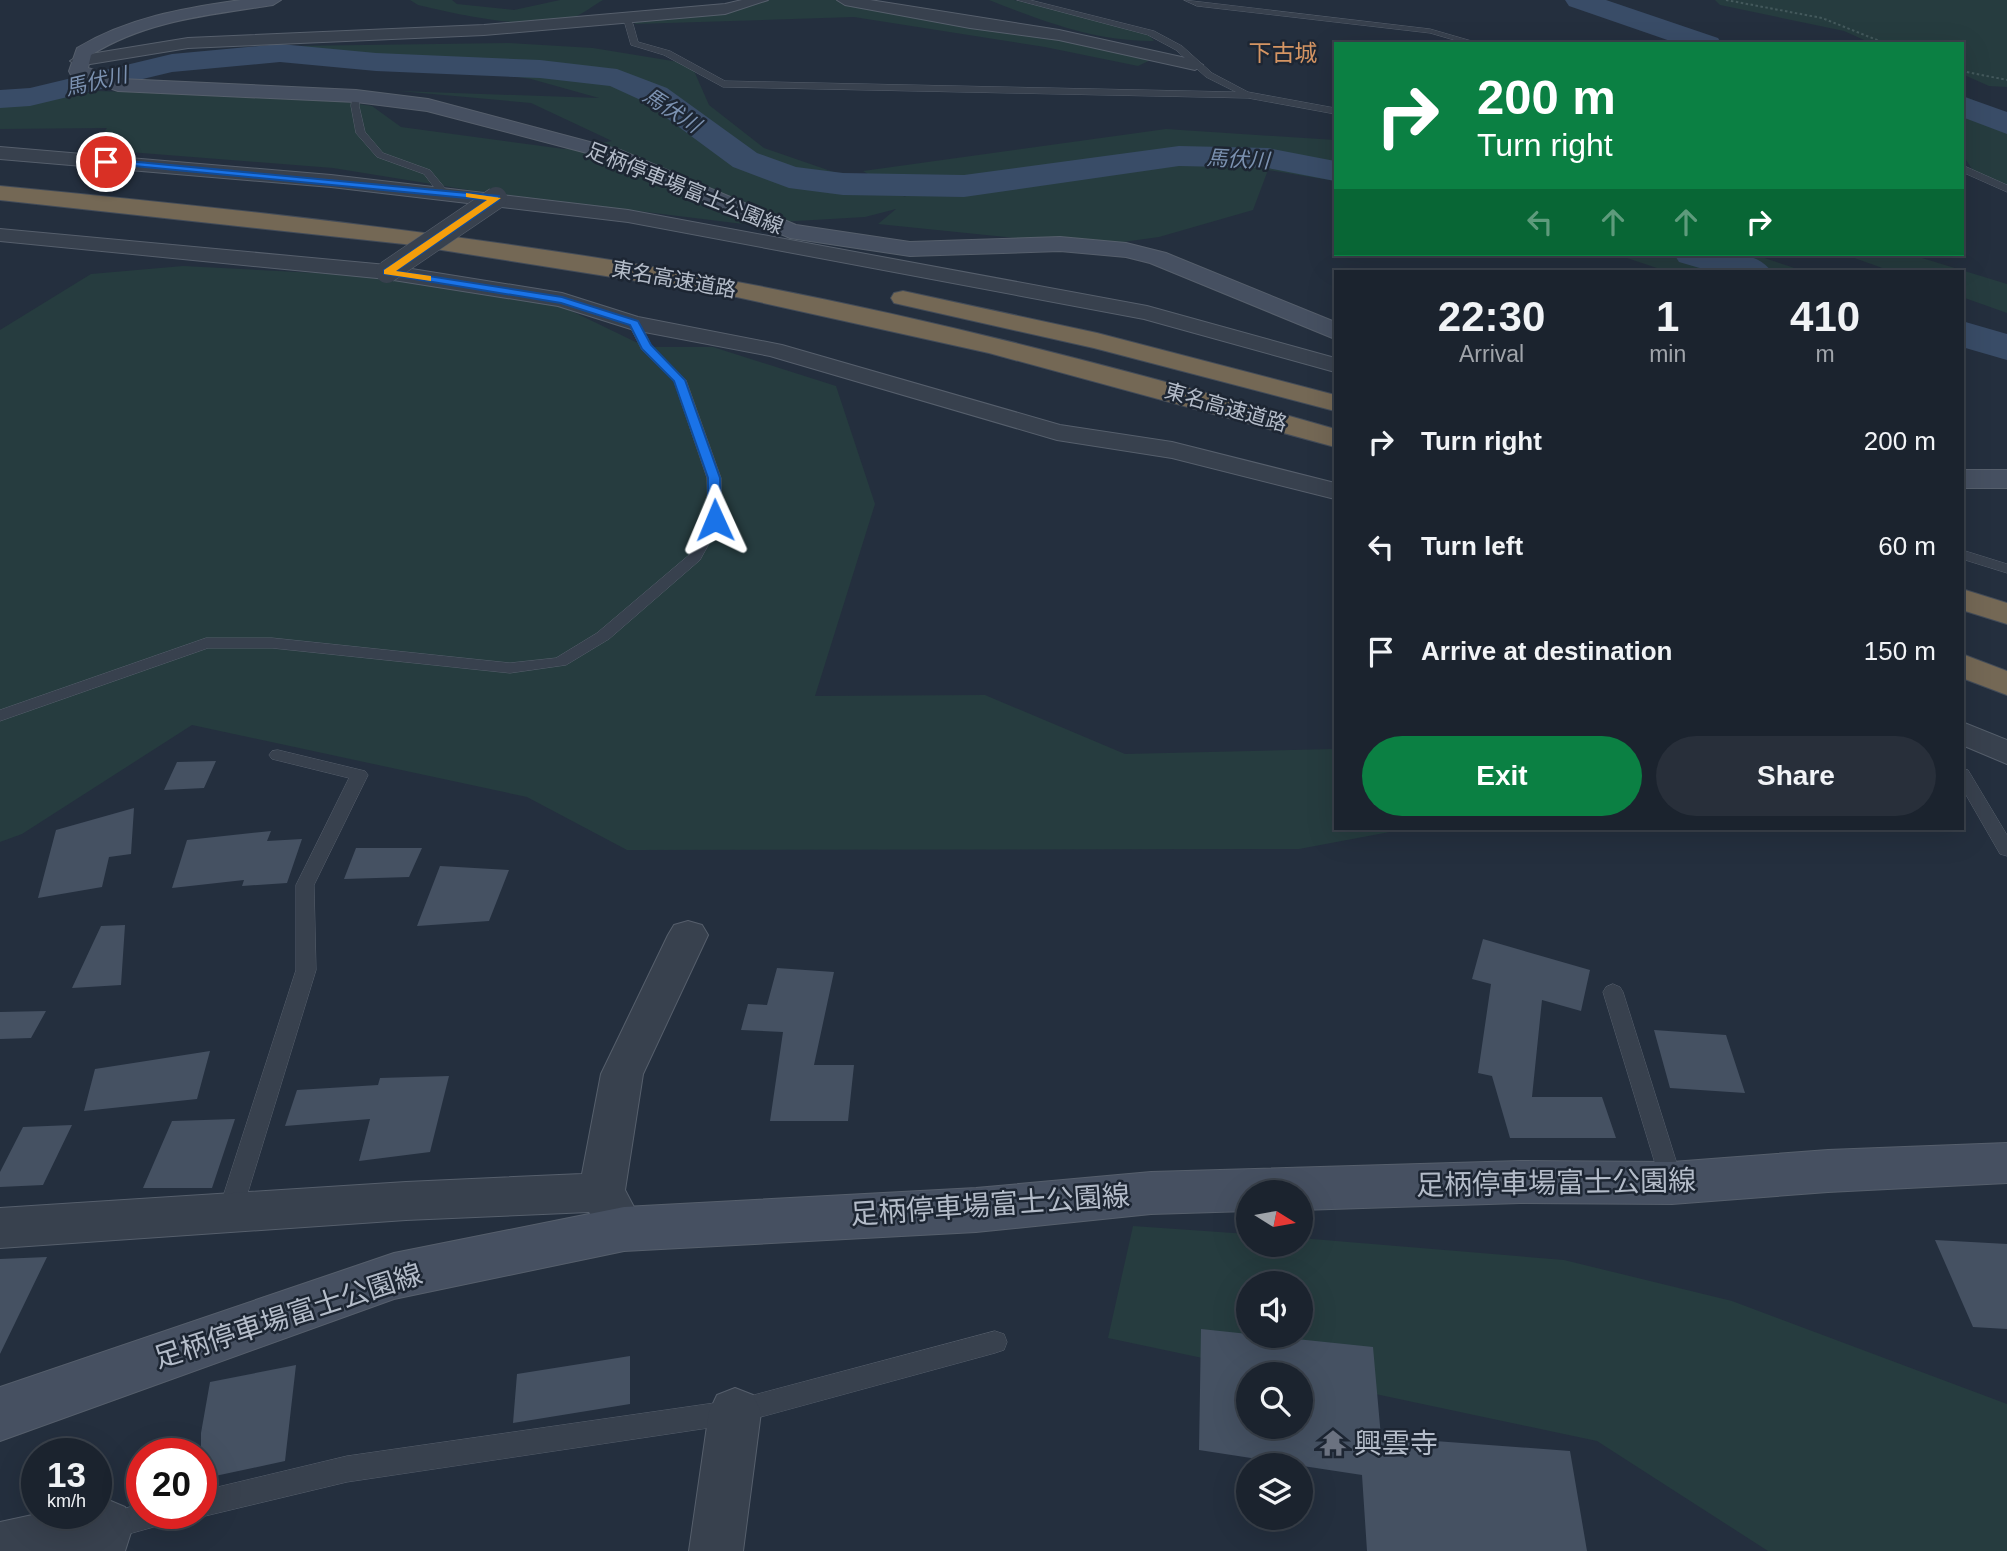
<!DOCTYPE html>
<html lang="en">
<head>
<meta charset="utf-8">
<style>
	:root { --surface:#1b232e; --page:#282f3a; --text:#f1f3f6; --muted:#a0a4aa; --line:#39404a; --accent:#0b8043 }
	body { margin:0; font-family:Arial,"Noto Sans JP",sans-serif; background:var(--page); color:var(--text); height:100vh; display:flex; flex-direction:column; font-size:26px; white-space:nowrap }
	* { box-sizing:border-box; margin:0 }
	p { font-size:23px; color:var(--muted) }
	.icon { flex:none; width:38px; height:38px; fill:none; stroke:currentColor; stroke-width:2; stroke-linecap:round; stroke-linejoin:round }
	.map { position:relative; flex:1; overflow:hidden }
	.details { position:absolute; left:1334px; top:270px; width:630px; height:560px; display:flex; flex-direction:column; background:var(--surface); border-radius:0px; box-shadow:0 7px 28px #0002,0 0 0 2px var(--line) }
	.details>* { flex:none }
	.top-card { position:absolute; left:1334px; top:42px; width:630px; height:214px; border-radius:0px; box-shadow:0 7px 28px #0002,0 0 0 2px var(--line); background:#0b8043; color:#fff; overflow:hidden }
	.needle { width:46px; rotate:101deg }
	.tools { position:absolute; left:1236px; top:1180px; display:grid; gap:14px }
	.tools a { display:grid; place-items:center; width:77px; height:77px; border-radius:50%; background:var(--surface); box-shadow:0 7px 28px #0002,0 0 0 2px var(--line); font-size:35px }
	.speed { position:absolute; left:21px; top:1438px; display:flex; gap:14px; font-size:35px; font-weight:700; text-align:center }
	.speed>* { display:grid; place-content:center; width:91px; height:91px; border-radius:50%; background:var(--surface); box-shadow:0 7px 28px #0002,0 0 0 2px var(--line); line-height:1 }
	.speed small { font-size:18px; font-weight:400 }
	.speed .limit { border:10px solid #d22; background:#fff; color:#111 }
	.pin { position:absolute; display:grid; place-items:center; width:60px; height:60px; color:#fff; margin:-30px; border:4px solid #fff; border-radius:50%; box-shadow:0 2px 7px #0007 }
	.me { position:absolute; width:77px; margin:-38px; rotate:359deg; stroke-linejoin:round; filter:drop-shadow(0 0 5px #0008) }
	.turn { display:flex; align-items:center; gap:24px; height:147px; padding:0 28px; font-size:32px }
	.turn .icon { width:91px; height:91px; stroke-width:2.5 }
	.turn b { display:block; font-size:49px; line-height:60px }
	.lanes { display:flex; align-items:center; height:66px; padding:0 28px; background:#0003; justify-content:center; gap:35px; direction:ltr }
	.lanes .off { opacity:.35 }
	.eta { display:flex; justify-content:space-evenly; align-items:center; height:119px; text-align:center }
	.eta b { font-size:42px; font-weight:700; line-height:49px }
	.primary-button { display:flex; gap:14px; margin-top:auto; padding:14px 28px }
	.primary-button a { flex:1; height:80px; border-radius:42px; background:var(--accent); color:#fff; font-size:28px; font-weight:700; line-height:80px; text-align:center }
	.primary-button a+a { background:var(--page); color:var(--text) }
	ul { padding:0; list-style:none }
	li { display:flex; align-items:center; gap:21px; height:105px; padding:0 28px }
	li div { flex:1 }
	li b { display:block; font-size:26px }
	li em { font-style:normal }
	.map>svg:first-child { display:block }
	.green { fill:#263c3f; fill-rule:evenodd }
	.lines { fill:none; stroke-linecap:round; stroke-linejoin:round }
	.river { fill:#394c67; fill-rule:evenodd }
	.building { fill:#455162; fill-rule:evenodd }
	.service-casing { stroke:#565f6c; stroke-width:1 }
	.minor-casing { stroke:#565f6c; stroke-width:2 }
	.secondary-casing { stroke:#565f6c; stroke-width:2 }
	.motorway-casing { stroke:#434c59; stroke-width:2 }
	.path { stroke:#44595c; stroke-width:2; stroke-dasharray:2.5 2.5; stroke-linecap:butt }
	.service { fill:#38414e; fill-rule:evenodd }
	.minor { fill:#38414e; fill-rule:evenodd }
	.secondary { fill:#465061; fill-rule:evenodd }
	.motorway { fill:#746855; fill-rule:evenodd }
	.minor-bridge-casing { stroke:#565f6c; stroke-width:23; stroke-linecap:butt }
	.minor-bridge { stroke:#38414e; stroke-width:22 }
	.route { fill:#1a73e8; stroke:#114b97; stroke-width:2 }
	.slow { fill:#f59e0b }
	.labels { text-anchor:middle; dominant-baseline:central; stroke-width:5; stroke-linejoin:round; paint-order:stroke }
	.far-water-label { font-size:21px; font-style:italic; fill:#7c92b1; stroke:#1d2633 }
	.far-street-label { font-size:21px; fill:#b4bcc9; stroke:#1d2633 }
	.far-quarter-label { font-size:23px; fill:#d59563; stroke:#1d2633 }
	.near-street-label { font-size:28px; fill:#b4bcc9; stroke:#1d2633 }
	.near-poi-label { font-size:28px; fill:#b4bcc9; stroke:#1d2633; text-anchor:start }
</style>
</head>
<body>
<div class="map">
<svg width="2007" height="1551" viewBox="0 0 2007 1551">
	<rect width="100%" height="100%" fill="#242f3e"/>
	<path class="green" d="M410,0H452L457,4L514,10L560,0H603C594,5 584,13 575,17C538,33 456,14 418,5Z
		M766,0H848L1157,57L1138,66L1045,47L854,17L635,24L640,15Z
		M989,0H1014L1145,31L1154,41C1097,42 1042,21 989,0Z
		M1715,0H2007V87L1989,86L1962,74V44H1873L1844,31L1720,5Z
		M509,43L593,48L691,64L709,105L764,148L906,197L863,171L1166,129L1335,140V181L1268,170L1253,210L1159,237L1094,246L878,224L896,209L865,217L743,224L475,191L333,168L91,149L107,128L0,129V107L97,91L313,97L372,106L401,127L564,149L612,141L531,103L399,91L599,98L531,79L291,46Z
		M1962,95L2007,115V187L1973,171L1962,153Z
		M1615,254H1753L1803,271H1666Z
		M1843,254H1909L2007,284V313L1962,297V271H1891Z
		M183,266L357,275L557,304L646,347H713L836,386L875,504L815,696L985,695L1125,754L1335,749V828H1411L1299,849L627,850L527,797L192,725L22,834L0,842V330L91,274Z
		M1133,1226L1248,1234V1244H1300V1238L1564,1260L1732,1301L2007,1404V1551H1768L1597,1441L1300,1378V1374H1278L1108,1338ZM1248,1283H1300V1335H1248Z"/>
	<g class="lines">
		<path class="river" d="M1565,0H1606L1718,38L1722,44H1679L1569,6Z
			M280,44L376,53L540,60L617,69L667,88L757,153L796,167L843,173L964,175L1179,146L1268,148L1335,161V181L1268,168L1179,166L964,197L843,195L789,188L733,167L645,102L610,86L540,78L376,71L280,62L172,72L30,106L0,108V90L30,88L172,54Z
			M1962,96L2007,112V134L1962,117Z
			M1674,254C1702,254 1753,245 1771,271H1710L1679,262Z
			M1962,321L2007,334V360L1962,347Z"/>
	</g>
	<path class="building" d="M216,761L204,788L164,790L177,762Z
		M134,808L131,854L109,857L102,887L38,898L56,830Z
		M271,831L267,841L302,839L287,883L242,886L244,880L172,888L187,840Z
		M356,848H422L409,877L344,879Z
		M440,866L509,870L489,921L417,926Z
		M125,925L121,985L72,988L101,926Z
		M1483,939L1590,970L1581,1011L1542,1000L1532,1097H1602L1616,1138H1510L1492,1076L1478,1073L1491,984L1472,979Z
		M777,968L834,972L814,1065H854L848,1121H770L783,1032L741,1030L748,1004L767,1005Z
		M46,1011L31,1038L0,1039V1012Z
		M1654,1030L1726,1035L1745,1093L1670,1088Z
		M210,1051L197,1099L84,1111L95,1069Z
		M449,1076L430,1152L359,1161L370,1119L285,1126L297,1090L378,1085L380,1078Z
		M235,1119L212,1188H143L172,1121Z
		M72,1125L43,1185L0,1187V1172L23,1127Z
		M1935,1240L2007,1244V1329L1973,1327Z
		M47,1257L0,1354V1259Z
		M1201,1329L1373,1347L1381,1437L1570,1451L1587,1551H1367L1362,1475L1199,1450ZM1248,1374H1300V1426H1248Z
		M630,1356V1404L513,1423L517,1374Z
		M296,1365L285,1461L201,1479V1433L210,1382Z"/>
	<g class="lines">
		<defs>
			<path id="service" d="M1017,0H1030L1154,31L1182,46L1212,73L1248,92L1335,108V114L1248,98L723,87L664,55L631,45L625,24L619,16L626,14L633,24L638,42L670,51L725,81L1236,92L1206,77L1176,50L1148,35Z
				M1184,0L1430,29L1482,44H1468L1430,33L1197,6Z
				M353,94L360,96L359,106L365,132L383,153L430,170L449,193L448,195H440L424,174L377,157L356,133L351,106Z
				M1962,165L2007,185V192L1962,172Z
				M634,319L640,323L651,345L686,380L721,478L722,520L700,560L609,639L566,665L510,673L272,648H208L0,721V710L206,638H272L510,663L556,658L597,633L689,555L708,520L707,478L674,381L642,350L628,323Z
				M1962,550L2007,564V573L1962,559Z
				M278,750L365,771L368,775L314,885L316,970L241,1215L237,1222L229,1225L221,1222L217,1215L296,970V885L349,778L272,759L269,755L272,751Z
				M1962,768L1968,770L2007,835V856L2000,854L1962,788Z
				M1613,984L1620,987L1623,992L1683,1183L1680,1190L1672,1193L1664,1190L1661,1183L1603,992L1606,987Z
				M995,1331L1004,1334L1007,1342L1004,1350L995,1353L735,1424L347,1482L201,1517L192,1514H201V1491L347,1456L735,1400Z
				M142,1504V1514H171L168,1523L107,1540L97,1536L93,1526L97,1516Z"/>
			<path id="minor" d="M742,0H768L725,14L484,35L188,48L78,66L70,61L78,56L188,38L484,25L725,4Z
				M837,0H870L1059,30L1195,60L1203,65L1195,70L1059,40L970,28L845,5Z
				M0,147L331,175L628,210L1147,306L1335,358V372L1144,319L628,222L331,187L0,159Z
				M0,229L387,265L562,293L638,317L782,345L1060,425L1172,442L1335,483V499L1172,458L1057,440L770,356L634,330L558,306L387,279L0,241Z
				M1962,722L2007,740V764L1962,745Z
				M688,921L702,925L708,935L643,1074L625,1190L636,1211L629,1225L613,1231L597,1225L589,1212L406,1220L0,1248V1208L406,1182L582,1174L601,1074L668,935L674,925Z
				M735,1388L753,1395L761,1412L743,1551H689L709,1412L717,1395Z
				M106,1499L125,1507L133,1526L125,1551H0V1522L37,1514H96V1501Z"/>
			<path id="secondary" d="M241,0H281L273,5C210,15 147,20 91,55L88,68L120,79L356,90L428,99L620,150L796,225L910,242L1060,237L1126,243L1166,253L1335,322V339L1150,263L1126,257L1060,251L910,256L790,238L606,158L427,111L356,102L118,91L71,75L69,71L77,48C127,18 183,8 241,0Z
				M1962,470H2007V488H1962Z
				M2007,1143V1183L1828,1192L1672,1204L1520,1203L1300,1210V1192H1248V1211L1151,1214L976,1232L624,1251L394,1299L0,1441V1387L394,1253L624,1207L976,1188L1151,1172L1520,1161L1672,1162L1828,1150Z"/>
			<path id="motorway" d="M0,186C245,210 490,236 732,281C935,319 1136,372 1335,429V447L989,353L732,296L404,244L0,200Z
				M903,291L1097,333L1335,395V411L1094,348L894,303L891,298L894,293Z
				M1962,589L2007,603V624L1962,610Z
				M1962,654L2007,671V695L1962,678Z"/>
		</defs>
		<use href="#service" class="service-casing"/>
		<use href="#minor" class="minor-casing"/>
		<use href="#secondary" class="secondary-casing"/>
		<use href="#motorway" class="motorway-casing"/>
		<path class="path" d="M1726,0L1822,18L1887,44
			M1962,71L2007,80"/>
		<use href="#service" class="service"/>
		<use href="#minor" class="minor"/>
		<use href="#secondary" class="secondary"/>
		<use href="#motorway" class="motorway"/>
		<defs>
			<path id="minor-bridge" d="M387,272L496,198"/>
		</defs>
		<use href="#minor-bridge" class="minor-bridge-casing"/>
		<use href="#minor-bridge" class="minor-bridge"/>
	</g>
	<path class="route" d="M106,159L499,196V200L396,271L562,297L638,321L651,345L685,380L720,478L721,520L715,523L708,520V478L674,381L642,349L630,325L561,303L384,274V270L487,200L103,163Z"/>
	<path class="slow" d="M466,193L501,198L396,271L431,276V281L384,274V270L487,200L466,197Z"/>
	<defs>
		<symbol id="temple-bare" viewBox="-9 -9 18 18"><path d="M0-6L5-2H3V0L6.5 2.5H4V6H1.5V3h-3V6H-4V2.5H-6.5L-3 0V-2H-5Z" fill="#6b7280" stroke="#1d2633" stroke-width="2.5" paint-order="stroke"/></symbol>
	</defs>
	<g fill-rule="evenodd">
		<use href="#temple-bare" x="1314" y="1424" width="38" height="38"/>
	</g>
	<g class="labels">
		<g class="far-water-label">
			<text transform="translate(96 81) rotate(-13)">馬伏川</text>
			<text transform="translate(672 110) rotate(33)">馬伏川</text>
			<text transform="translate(1238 159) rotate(3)">馬伏川</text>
		</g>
		<g class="far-street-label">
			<text transform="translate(685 188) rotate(22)">足柄停車場富士公園線</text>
			<text transform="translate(674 279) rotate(10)">東名高速道路</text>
			<text transform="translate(1226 407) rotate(16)">東名高速道路</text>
		</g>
		<g class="far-quarter-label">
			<text x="1283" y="53">下古城</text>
		</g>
		<g class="near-street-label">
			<text transform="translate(1556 1183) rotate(-1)">足柄停車場富士公園線</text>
			<text transform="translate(990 1205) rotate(-4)">足柄停車場富士公園線</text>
			<text transform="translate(288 1316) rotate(-18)">足柄停車場富士公園線</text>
		</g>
		<g class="near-poi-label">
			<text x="1354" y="1443">興雲寺</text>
		</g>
	</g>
</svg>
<div class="tools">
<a><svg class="needle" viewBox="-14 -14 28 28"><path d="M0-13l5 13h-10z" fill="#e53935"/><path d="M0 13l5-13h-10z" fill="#a0a4aa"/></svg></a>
<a><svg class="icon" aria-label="sound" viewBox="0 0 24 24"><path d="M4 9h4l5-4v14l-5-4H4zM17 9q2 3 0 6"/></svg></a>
<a><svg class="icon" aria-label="search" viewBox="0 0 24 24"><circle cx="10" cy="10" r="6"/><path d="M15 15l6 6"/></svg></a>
<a><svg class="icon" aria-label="layers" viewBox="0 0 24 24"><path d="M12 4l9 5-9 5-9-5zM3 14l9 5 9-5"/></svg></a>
</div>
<div class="speed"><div>13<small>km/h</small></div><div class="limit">20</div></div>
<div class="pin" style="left:106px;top:162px;background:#d93025"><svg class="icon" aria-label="arrive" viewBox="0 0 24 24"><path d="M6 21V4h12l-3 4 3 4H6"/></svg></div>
<svg class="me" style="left:715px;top:520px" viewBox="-20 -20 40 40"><path d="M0-17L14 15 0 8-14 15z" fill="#1a73e8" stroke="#fff" stroke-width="4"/></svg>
<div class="top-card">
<div class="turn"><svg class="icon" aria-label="right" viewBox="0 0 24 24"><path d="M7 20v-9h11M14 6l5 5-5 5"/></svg><div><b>200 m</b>Turn right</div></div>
<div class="lanes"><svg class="icon off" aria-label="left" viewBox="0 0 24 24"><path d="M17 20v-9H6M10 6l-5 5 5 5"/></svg><svg class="icon off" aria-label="ahead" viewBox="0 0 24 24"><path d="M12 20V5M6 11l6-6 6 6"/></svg><svg class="icon off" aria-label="ahead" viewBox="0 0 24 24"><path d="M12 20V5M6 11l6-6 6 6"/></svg><svg class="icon" aria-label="right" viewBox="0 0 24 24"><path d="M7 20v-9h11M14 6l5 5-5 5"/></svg></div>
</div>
<section class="details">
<div class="eta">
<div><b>22:30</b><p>Arrival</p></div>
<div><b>1</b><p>min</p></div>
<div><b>410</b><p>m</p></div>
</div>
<ul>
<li><svg class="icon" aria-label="right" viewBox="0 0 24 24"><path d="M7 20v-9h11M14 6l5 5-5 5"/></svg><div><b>Turn right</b></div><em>200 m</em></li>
<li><svg class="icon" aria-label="left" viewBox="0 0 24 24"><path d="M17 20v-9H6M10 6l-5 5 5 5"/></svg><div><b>Turn left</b></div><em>60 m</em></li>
<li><svg class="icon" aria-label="arrive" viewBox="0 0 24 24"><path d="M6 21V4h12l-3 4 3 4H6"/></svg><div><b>Arrive at destination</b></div><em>150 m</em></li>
</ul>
<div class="primary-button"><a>Exit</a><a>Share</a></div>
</section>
</div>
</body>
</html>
